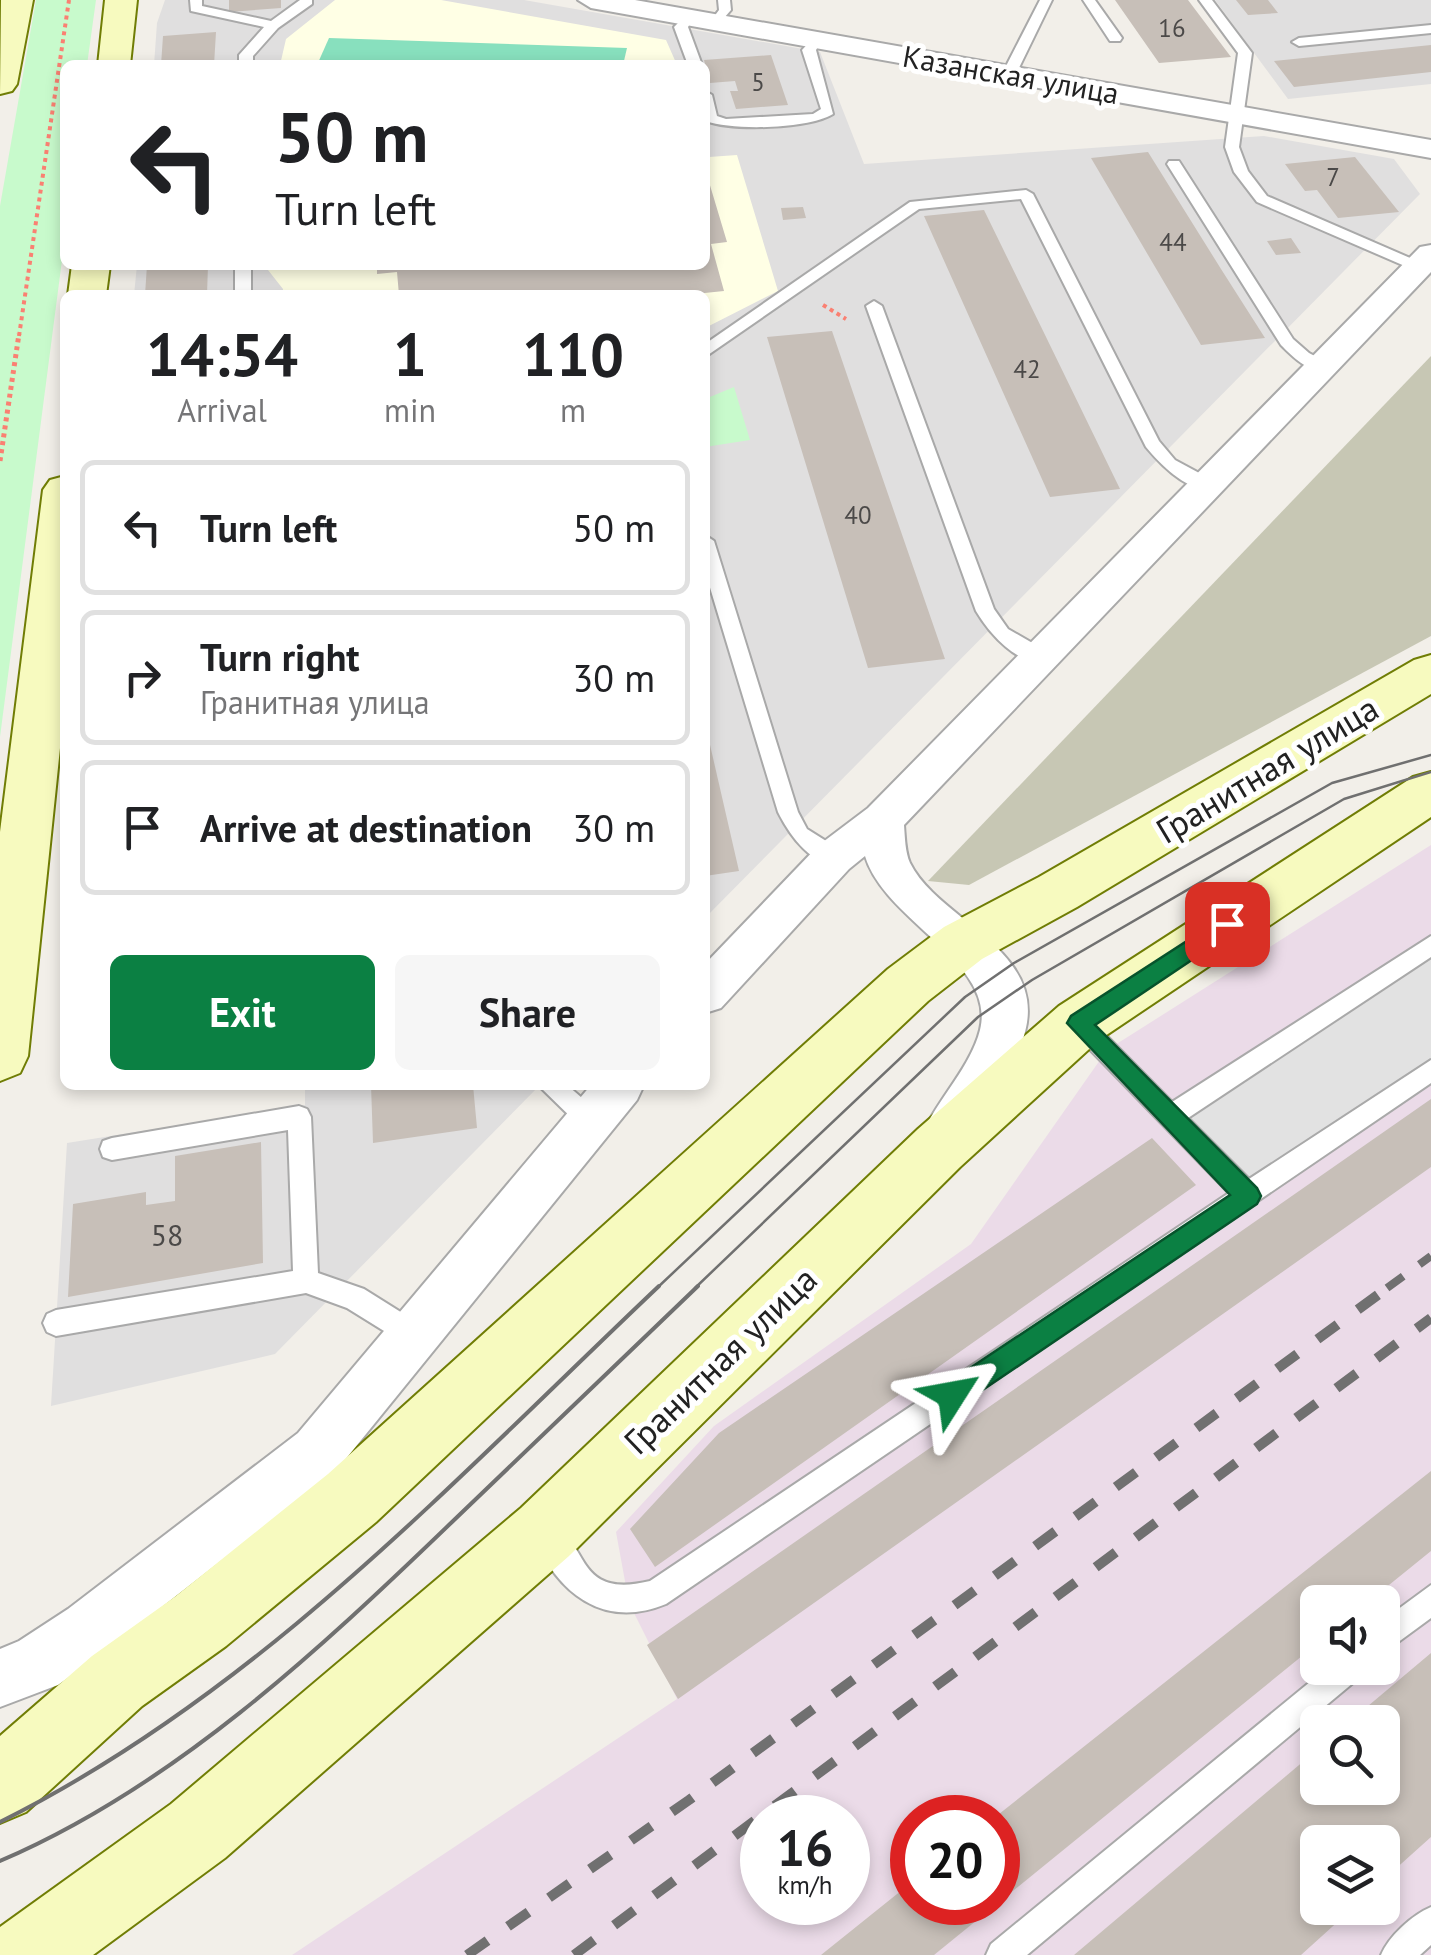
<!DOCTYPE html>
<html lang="en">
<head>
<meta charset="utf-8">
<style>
	:root { --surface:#fff; --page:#f6f6f6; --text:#202124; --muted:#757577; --line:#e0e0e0; --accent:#0b8043 }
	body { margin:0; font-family:"PT Sans",sans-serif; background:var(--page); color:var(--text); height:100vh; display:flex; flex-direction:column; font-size:38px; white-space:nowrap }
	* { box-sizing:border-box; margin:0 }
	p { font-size:32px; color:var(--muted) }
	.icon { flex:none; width:55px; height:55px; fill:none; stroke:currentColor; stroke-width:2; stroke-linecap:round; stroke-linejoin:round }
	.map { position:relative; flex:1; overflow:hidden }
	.sheet { position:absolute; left:60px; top:290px; width:650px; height:800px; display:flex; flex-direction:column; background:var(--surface); border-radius:15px; box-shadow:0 5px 15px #0003 }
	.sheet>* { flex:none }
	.banner { position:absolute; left:60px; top:60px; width:650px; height:210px; border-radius:15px; box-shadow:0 5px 15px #0003; background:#fff; color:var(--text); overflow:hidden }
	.tools { position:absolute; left:1300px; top:1585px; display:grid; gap:20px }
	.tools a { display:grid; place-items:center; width:100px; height:100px; border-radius:15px; background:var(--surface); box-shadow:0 5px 15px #0003; font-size:50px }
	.speed { position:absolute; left:740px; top:1795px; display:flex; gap:20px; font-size:50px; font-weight:700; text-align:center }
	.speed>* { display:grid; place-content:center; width:130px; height:130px; border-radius:50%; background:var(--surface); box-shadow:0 5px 15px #0003; line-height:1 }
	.speed small { font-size:25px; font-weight:400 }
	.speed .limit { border:15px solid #d22; background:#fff; color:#111 }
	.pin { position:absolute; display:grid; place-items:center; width:85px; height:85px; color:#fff; margin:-42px; border-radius:20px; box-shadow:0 5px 15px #0006 }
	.me { position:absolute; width:110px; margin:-55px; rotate:56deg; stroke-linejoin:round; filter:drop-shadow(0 0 8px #0008) }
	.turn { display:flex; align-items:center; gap:35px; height:210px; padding:0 50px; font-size:45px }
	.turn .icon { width:130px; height:130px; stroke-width:2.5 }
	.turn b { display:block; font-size:70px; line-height:85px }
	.eta { display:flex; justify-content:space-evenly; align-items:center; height:170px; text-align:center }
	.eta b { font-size:60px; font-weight:700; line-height:70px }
	.action { display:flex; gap:20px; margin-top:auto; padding:20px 50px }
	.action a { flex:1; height:115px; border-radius:15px; background:var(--accent); color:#fff; font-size:40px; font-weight:700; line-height:115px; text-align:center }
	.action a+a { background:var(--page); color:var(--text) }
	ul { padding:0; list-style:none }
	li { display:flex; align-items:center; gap:30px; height:135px; margin:0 20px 15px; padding:0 30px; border:5px solid var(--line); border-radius:15px }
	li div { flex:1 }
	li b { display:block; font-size:38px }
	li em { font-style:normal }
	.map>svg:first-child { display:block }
	.residential { fill:#e0dfdf }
	.industrial { fill:#ebdbe8; fill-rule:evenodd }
	.education { fill:#ffffe5 }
	.construction { fill:#c7c7b4 }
	.park { fill:#c8facc }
	.pitch { fill:#88e0be }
	.parking { fill:#e2e2e2 }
	.building { fill:#c7bfb8 }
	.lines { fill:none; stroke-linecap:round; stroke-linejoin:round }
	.lane-casing { stroke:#a9a9a9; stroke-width:4 }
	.street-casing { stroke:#a9a9a9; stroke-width:4 }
	.secondary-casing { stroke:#707d05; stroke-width:4 }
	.path-far1 { stroke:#fa8072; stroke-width:4; stroke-dasharray:4 4; stroke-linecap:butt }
	.path { stroke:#fa8072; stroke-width:5; stroke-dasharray:4 4; stroke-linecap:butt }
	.lane { fill:#fff; fill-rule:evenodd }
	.street { fill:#fff; fill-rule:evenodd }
	.secondary { fill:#f7fabf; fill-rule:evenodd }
	.tram-far1 { stroke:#707070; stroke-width:2.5 }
	.tram { stroke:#707070; stroke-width:4 }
	.rail-far1 { stroke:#707070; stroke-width:8; stroke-dasharray:20 20; stroke-linecap:butt }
	.rail { stroke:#707070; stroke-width:10; stroke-dasharray:25 25; stroke-linecap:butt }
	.route { fill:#0b8043; stroke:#07532c; stroke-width:2.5 }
	.labels { text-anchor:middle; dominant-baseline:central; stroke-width:10; stroke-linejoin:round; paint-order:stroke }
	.far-number-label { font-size:25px; fill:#4b4948 }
	.far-street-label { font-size:30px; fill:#222; stroke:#fff }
	.number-label { font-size:30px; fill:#4b4948 }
	.street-label { font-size:35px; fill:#222; stroke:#fff }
</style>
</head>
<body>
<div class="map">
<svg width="1431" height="1955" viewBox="0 0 1431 1955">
	<rect width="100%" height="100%" fill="#f2efe9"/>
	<path class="residential" d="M165,0H524L820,52L864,164L1264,136L1394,159L1420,194L705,918V295H134L137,265H705V65H154L157,23Z
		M1215,0H1431V84L1288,99Z
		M305,1085H540L275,1354L51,1406L67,1143L305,1105Z"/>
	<path class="industrial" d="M1431,845V1955H292L677,1699L629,1603L616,1532L714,1426L971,1244L1107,1050ZM1318,1602H1382V1668H1318ZM1318,1722H1382V1788H1318ZM762,1818H848V1902H762ZM912,1818H998V1902H912ZM1318,1842H1382V1908H1318Z"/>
	<path class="education" d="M335,0H441L666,40L677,65H280L286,39Z
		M705,142L709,157L737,155L778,291L705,328V295H283V289L268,270L269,265H705Z"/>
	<path class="construction" d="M1431,356V636L969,885L928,881Z"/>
	<path class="park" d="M36,0H96L87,65H65V237L0,737V206Z
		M734,387L750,440L705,447V399Z"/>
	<path class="pitch" d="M329,38L627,48L623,65H317Z"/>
	<path class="parking" d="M1431,945V1070L1249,1196L1171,1116Z"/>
	<path class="building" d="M229,0H281V8L229,12Z
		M1115,0H1188L1231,57L1159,63Z
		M1236,0H1268L1278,13L1248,15Z
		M216,32L214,65H161L163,36Z
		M1431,45V72L1294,87L1274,61Z
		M771,55L788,105L736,109L730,91H738L735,81L710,83L704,60Z
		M1148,152L1221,269L1265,338L1201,345L1091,158Z
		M1355,157L1399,212L1338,218L1317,190L1305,191L1285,164Z
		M706,172L727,242L711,244L724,291L685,295H399L397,272L377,274V265H705Z
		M803,207L806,218L783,220L781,208Z
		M984,210L1047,339L1120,489L1050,497L924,216Z
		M1291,238L1301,253L1276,255L1267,241Z
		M147,265H208L207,295H145Z
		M832,331L860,413L945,659L868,668L767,337Z
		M705,723L739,871L705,876Z
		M371,1085H473L477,1128L373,1143Z
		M1431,1099V1167L678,1699L647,1645Z
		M1152,1138L1196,1185L655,1567L630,1529L719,1433Z
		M261,1142L263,1263L68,1297L73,1204L146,1192V1205L175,1201V1156Z
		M1431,1471V1551L1368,1602H1318V1643L934,1955H821L912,1882V1902H998V1818H994Z
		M1431,1653V1837L1382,1881V1842H1318V1908H1353L1301,1955H1074L1318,1749V1788H1382V1722H1349Z"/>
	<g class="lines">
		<defs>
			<path id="lane" d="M190,0H202V6L271,21L300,0H312V4L278,28L253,56V65H239V55L264,27L191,11Z
				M718,0H730L731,10L717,26L710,22L719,10Z
				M1040,0H1052L1016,74L1004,77L1002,74Z
				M1083,0H1095L1122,38L1120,41H1110Z
				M1199,0H1212L1252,53L1239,147L1248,171L1267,196L1424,264V270H1414L1257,202L1234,172L1225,147L1238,53Z
				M688,13L694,17L688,27L702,65H688L674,27Z
				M1431,25V33L1299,46L1292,42L1299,38Z
				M815,36L822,40L816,50L833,114C808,129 733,131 706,121L705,91L712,95L717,116L726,119L813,114L821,109L802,50Z
				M1169,161H1179L1293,339L1309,353L1328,363V371C1309,373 1294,358 1281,345L1167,164Z
				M1026,190L1033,194L1159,441L1175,460L1214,481V489C1188,493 1161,465 1146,447L1021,199L919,209L705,357V344L910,202Z
				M235,265H251V295H235Z
				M874,301L882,306L994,609L1008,629L1048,652L1051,657L1048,662C1019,668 989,633 976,611L866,306Z
				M705,535L714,541L798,812L807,829L842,851L845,857L842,863C813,870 789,834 778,812L705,571Z
				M1431,936V957L1188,1118L1249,1179L1431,1060V1083L666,1604C603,1630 557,1593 533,1535L537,1525L547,1521C591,1539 572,1600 650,1581L1229,1193L1071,1030L1068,1023L1071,1016L1079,1013L1087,1016L1172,1102Z
				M538,1085H567L597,1111L601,1119L597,1127L589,1130L581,1127Z
				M299,1106L307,1109L311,1117L318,1273L364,1289L423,1326L427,1335L423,1344L414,1348L405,1344L347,1308L306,1293L56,1336L47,1332L43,1323L47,1314L56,1310L293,1271L288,1130L112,1160L103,1157L100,1149L103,1141L112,1138Z
				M1431,1585V1618L1382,1654V1621Z
				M1327,1668H1364L1359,1678L1027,1955H986L991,1944Z
				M1431,1907V1945L1420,1955H1381C1389,1936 1412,1915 1431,1907Z"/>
			<path id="street" d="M578,0H635L1431,140V158L591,8Z
				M1431,245V272L904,825C905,837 905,852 910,863C938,920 1047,949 1025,1032C1015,1073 985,1111 964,1147L947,1154L930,1147L923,1132C939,1098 971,1066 980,1030C997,962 885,922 865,856L849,869L721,1008L705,1013V964L819,845L868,808L1420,247Z
				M591,1085H644L637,1100L336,1471L108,1649L58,1685L0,1707V1649L19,1641L68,1609L298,1433Z"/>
			<path id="secondary" d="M1,0H33L17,84L12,91L0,94Z
				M105,0H137L130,65H98Z
				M72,265H110L106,295H68Z
				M65,476V700L28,1056L20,1073L0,1081V832L43,490L50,480Z
				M1431,655V694L1077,907L982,959L928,1001L376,1522L226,1646L142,1706L26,1812L0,1823V1736L92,1656L176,1596L328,1474L888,969L944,927L1039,877L1414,660Z
				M1431,772V817L1099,1040L960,1167L569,1556L225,1858L93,1955H0V1927L171,1804L521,1508L918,1129L1059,1006L1413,777Z"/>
		</defs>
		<use href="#lane" class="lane-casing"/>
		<use href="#street" class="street-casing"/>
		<use href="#secondary" class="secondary-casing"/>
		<path class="path-far1" d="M823,305L846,319
			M19,336L69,0"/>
		<path class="path" d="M0,461L19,334"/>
		<use href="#lane" class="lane"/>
		<use href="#street" class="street"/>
		<use href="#secondary" class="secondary"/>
		<path class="tram-far1" d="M657,1288L965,997L1014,963L1332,783L1431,755
			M695,1288L978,1017L1032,980L1344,799L1431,772"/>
		<path class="tram" d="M0,1822C257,1694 453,1481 659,1286
			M0,1861C173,1787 318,1651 452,1522C534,1443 616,1365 698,1286"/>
		<path class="rail-far1" d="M1387,1288L1431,1256"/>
		<path class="rail" d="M467,1955L689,1800L1390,1286
			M574,1955L1431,1318"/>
	</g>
	<path class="route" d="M1227,915L1238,924L1235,931L1095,1025L1257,1188L1261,1196L1257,1204L962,1404L952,1408L943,1404L939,1395L943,1386L1230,1195L1067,1023L1071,1016Z"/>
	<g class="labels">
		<g class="far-number-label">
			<text x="1172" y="28">16</text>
			<text x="758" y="82">5</text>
			<text x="1333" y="177">7</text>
			<text x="1173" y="242">44</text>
			<text x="1027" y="369">42</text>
			<text x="858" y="515">40</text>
		</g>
		<g class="far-street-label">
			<text transform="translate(1011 74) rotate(10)">Казанская улица</text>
		</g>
		<g class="number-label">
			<text x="167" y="1234">58</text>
		</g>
		<g class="street-label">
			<text transform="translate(1267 769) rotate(-31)">Гранитная улица</text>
			<text transform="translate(720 1360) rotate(-44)">Гранитная улица</text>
		</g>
	</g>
</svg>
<div class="tools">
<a><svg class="icon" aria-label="sound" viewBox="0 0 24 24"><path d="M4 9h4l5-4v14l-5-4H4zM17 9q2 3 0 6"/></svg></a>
<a><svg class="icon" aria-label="search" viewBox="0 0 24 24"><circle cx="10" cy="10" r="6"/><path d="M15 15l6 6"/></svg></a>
<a><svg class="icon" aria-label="layers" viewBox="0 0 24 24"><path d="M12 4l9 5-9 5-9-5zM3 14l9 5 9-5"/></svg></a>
</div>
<div class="speed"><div>16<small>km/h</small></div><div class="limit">20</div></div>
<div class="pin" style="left:1227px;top:924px;background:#d93025"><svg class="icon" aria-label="arrive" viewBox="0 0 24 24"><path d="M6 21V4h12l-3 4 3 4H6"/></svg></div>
<svg class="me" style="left:952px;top:1395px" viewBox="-20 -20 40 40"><path d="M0-17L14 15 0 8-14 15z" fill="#0b8043" stroke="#fff" stroke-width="4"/></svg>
<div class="banner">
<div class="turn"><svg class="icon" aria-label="left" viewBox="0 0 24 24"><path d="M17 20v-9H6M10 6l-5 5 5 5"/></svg><div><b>50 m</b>Turn left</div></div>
</div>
<section class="sheet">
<div class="eta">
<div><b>14:54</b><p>Arrival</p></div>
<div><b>1</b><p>min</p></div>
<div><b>110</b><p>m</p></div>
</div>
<ul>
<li><svg class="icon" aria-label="left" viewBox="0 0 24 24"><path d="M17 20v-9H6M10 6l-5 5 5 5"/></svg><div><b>Turn left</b></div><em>50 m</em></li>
<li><svg class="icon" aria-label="right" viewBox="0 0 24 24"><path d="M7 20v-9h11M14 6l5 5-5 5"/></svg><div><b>Turn right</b><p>Гранитная улица</p></div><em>30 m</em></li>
<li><svg class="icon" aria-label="arrive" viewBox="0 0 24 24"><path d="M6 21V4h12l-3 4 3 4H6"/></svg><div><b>Arrive at destination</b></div><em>30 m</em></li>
</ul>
<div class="action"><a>Exit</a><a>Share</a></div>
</section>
</div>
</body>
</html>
